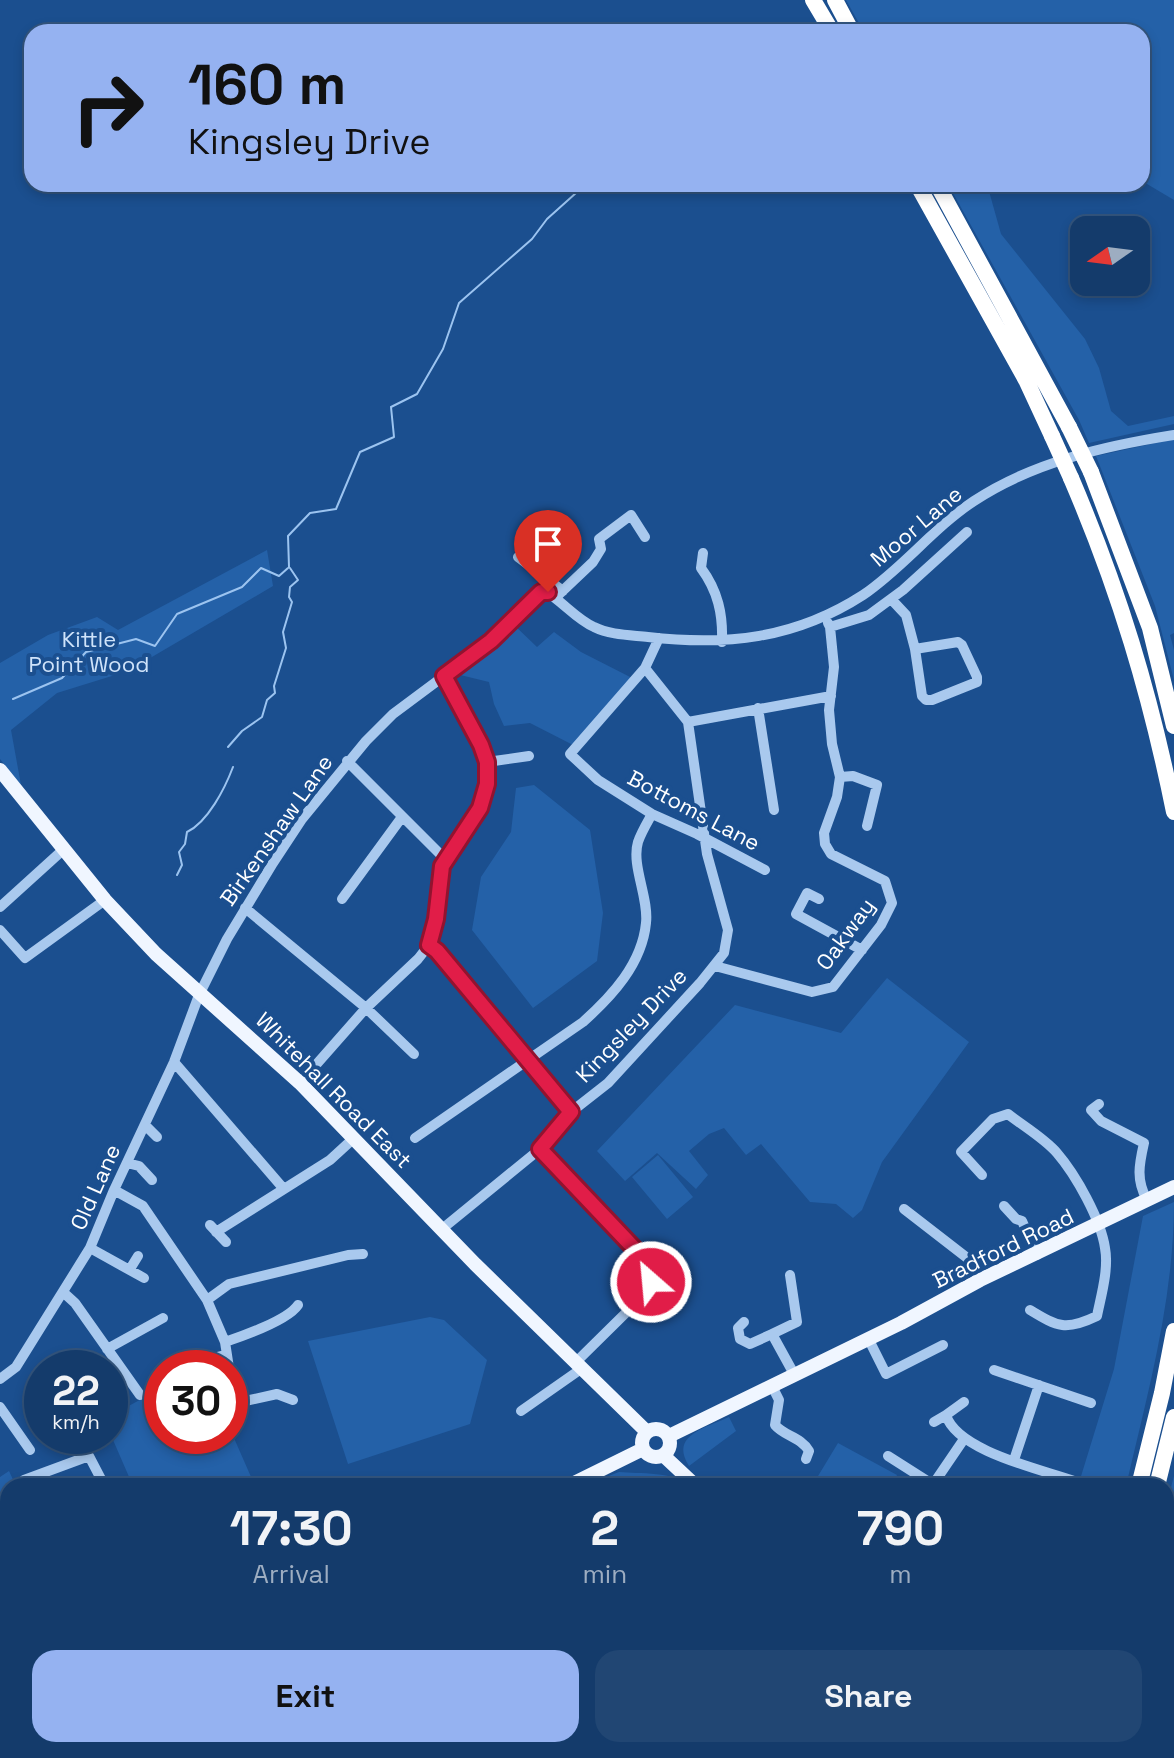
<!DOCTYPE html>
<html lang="en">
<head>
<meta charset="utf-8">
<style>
	:root { --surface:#143b6b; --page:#214673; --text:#f1f3f6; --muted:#9dadc1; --line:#33557e; --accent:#95b2f1 }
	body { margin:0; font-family:"Space Grotesk",sans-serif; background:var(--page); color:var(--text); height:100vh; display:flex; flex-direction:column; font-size:30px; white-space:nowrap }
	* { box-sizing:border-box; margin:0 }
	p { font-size:26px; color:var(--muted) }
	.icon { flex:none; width:44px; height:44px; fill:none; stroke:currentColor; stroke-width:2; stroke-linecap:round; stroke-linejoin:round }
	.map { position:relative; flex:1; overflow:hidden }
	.details { position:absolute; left:0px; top:1478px; width:1174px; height:280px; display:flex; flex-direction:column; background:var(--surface); border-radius:24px 24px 0 0; box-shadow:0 4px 12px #0003,0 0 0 2px var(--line) }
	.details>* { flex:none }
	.hud { position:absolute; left:24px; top:24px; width:1126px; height:168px; border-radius:24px; box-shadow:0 4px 12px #0003,0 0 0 2px var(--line); background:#95b2f1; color:#111; overflow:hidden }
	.needle { width:52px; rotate:256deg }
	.tools { position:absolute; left:1070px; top:216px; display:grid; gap:16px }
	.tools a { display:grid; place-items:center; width:80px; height:80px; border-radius:16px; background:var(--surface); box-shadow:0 4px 12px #0003,0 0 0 2px var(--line); font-size:40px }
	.speed { position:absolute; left:24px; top:1350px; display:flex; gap:16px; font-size:40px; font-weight:700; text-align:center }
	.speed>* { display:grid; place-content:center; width:104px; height:104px; border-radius:50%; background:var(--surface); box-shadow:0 4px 12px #0003,0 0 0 2px var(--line); line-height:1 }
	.speed small { font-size:20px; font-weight:400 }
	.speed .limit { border:12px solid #d22; background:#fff; color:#111 }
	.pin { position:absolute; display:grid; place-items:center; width:68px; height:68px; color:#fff; margin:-82px -34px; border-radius:50% 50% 50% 0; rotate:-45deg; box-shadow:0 0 8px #0007 }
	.pin .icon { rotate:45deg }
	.me { position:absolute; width:88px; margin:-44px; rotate:333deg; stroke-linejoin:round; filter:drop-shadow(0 0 6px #0008) }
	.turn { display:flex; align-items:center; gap:28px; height:168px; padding:0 32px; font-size:36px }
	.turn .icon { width:104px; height:104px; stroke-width:2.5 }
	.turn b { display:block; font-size:56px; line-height:68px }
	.eta { display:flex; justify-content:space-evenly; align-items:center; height:136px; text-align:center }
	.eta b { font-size:48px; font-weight:700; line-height:56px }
	.cta { display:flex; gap:16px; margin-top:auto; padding:16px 32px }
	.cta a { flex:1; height:92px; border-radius:24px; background:var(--accent); color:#111; font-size:32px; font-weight:700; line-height:92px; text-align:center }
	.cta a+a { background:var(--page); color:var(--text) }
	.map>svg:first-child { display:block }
	.green { fill:#2461a8 }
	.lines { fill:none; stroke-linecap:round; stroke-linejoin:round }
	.stream { stroke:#9cc4f0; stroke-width:2 }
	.minor { stroke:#a9c9ee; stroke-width:10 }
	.major { stroke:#f0f6ff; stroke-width:14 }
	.highway { stroke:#fff; stroke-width:16 }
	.highway-bridge { stroke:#fff; stroke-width:16 }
	.route-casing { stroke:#92132f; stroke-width:20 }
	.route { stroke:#e11d48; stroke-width:14 }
	.labels { text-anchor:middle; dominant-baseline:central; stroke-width:8; stroke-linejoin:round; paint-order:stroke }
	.street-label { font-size:22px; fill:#fff; stroke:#1b4f8f }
	.park-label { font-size:22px; fill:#cfe3fa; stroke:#1b4f8f }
</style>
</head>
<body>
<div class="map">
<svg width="1174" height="1758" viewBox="0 0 1174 1758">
	<rect width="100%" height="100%" fill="#1b4f8f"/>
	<path class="green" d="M846,0H1174V200L1142,181V32H864Z
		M948,184H987L1001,234L1085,339L1099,368L1111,411L1128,426L1174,416V424L1089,443L1079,420Z
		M1174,439V633L1170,635L1174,650V680L1155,606L1096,456Z
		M267,550L273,586L128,671L57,693L11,730L21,785L0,759V663L48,635L97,617L118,630Z
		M512,623L537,647L554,632L581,652L634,679L577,747L530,723L504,726L494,704L489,682L448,672Z
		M534,785L590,830L603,913L597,961L533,1008L472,930L481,877L511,832L516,788Z
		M887,978L969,1042L882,1162L862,1210L853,1218L836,1204L810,1202L761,1144L746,1155L724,1128L709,1134L689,1151L708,1175L696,1189L657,1153L625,1181L597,1151L735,1005L841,1033Z
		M658,1155L693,1197L667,1219L632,1177Z
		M1174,1202C1174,1299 1148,1392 1126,1486H1078L1114,1369L1143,1216Z
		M430,1317L444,1320L487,1360L470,1424L348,1464L308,1341Z
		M162,1388V1436H230V1429L255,1486H133L110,1433V1416Z
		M729,1417L736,1431L689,1466C669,1435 706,1428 729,1417Z
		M838,1443L897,1475L892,1486H812Z
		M9,1471L16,1486H8V1646L0,1648V1595L3,1594L0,1580V1477Z
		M619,1472C639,1474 675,1471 689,1486H656L655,1479L644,1477L641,1482L650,1486H638L627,1478L610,1486H582Z
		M1174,1476V1612L1166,1636V1506Z
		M667,1750H803L794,1758H668Z"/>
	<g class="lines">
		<path class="stream" d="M289,567L288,536L310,513L336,509L360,452L394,437L391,407L417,394L443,349L459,303L532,239L547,219L586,184
			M13,699L62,678L86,652L136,639L155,646L177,614L242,587L261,568L279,576L288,568
			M228,747L242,731L262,717L267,700L275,693L274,686L286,648L283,632L292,602L289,597L290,587L298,580L290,568
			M177,875L182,865L179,852L185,844L187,832C208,822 225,788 233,767"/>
		<path class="minor" d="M645,537L631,515L599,539L601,549L593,562L555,598C568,608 580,621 594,627C610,635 630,635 648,637C726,646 795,639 863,595C903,568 933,528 974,501C1033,462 1105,446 1174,435
			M703,553L701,568C718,591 723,614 722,642
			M518,557L563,591
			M891,599L906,615L915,649L958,642L962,645L977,677V682L932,700H926L922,696L915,649
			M828,623L830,627L869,615L903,590L967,532
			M659,638L645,668L570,754L598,780L652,814L697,834L765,870
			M444,676C465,714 502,762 480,807C471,825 455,842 445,859
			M758,708L774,810
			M688,722L831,696
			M487,762L529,756
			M840,777L853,776L877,785L867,826
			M342,899L402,817
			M819,899L807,893L796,914L862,950
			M0,907L64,849
			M245,908L366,1008L414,1054
			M0,930L25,958L105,900
			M429,945L437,951L571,1112
			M715,966L812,992L833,987L881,925L892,903L885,881L831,854L825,844L824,833L837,797L840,777L832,744L829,710L834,667L830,627
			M174,1062L283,1188
			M300,1083L366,1008L418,959L429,945L436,919L445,859L347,761
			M1099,1104L1091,1110L1101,1121L1144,1143C1139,1165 1136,1180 1147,1200
			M145,1125L157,1137
			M415,1138L583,1022C612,996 642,964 646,923C649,898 631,865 638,842C641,833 647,823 652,814
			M540,1149L647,1262L652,1275L647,1292L575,1363
			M127,1163L139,1166L152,1180
			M982,1175L961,1152L993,1119L1008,1114C1023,1126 1044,1138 1057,1153C1076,1175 1101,1220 1105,1248C1109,1269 1101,1296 1097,1316C1066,1331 1058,1327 1030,1310
			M114,1190L143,1206L207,1300L225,1342L229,1368
			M1004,1206L1016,1219L1022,1221L1037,1255
			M904,1209L975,1264L980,1280
			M210,1225L226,1242
			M442,1229L540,1149L571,1112L608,1083L700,983L724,953L728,930L707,854L688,722L645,668
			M216,1232L330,1160L354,1138
			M90,1248L144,1278
			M130,1269L138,1256
			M64,1293L75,1303L140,1395
			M207,1300L229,1284L348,1255L363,1254
			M744,1322L738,1328L740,1339L750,1344L772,1334L794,1374
			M772,1334L797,1322L790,1275
			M868,1338L886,1374L943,1345
			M225,1342C243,1336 288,1320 298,1305
			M107,1349L163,1318
			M213,1358L225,1355
			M230,1370L245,1401L277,1394L293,1400
			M994,1370L1091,1403
			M0,1379L16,1367L90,1248L114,1190L174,1062L199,995L227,939L273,863L302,819L366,741L393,714L491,641L541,592H548L555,598
			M772,1386L779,1400L775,1425C784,1436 801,1437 809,1451L806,1459
			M964,1402L946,1415C957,1451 1040,1469 1074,1481L1075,1486
			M0,1407L30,1450
			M521,1411L581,1369
			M934,1422L946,1415
			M888,1456L932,1484
			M1014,1460L1039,1385
			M24,1480L89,1456L101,1479
			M932,1486L964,1439"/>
		<path class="major" d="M0,770L105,900L156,954L300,1083L475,1264L647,1432
			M642 1443a14 14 0 1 1 28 0a14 14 0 1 1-28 0Z
			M669,1436L901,1323L980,1280L1174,1187
			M664,1456L696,1486
			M568,1486L643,1449
			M0,1692L8,1691
			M951,1750L959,1758"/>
		<path class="highway" d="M813,0L832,32
			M835,0L852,32
			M917,184L1026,380L1052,436
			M937,184L1069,427
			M1091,472L1150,628L1174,726
			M1071,478C1119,590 1150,693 1174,812
			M1139,1486L1162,1393L1174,1331
			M1157,1486L1174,1417
			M1049,1758L1052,1750
			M1065,1758L1067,1750"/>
		<path class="highway-bridge" d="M1069,427L1091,472
			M1052,436L1071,478"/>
	</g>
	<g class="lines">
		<defs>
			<path id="route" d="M548,592H541L491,641L444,676L481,745L487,762V784L480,808L442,866L436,919L429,945L437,951L571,1112L540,1149L647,1262L652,1275L651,1282"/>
		</defs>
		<use href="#route" class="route-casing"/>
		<use href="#route" class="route"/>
	</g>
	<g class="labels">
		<g class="street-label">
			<text transform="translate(916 526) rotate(-40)">Moor Lane</text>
			<text transform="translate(694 810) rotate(28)">Bottoms Lane</text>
			<text transform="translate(276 830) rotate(-55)">Birkenshaw Lane</text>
			<text transform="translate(845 934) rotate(-54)">Oakway</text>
			<text transform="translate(631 1025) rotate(-46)">Kingsley Drive</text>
			<text transform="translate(334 1090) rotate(45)">Whitehall Road East</text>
			<text transform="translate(95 1187) rotate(-66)">Old Lane</text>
			<text transform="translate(1003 1248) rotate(-26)">Bradford Road</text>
		</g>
		<g class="park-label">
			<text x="89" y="639">Kittle<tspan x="89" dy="25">Point Wood</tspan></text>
		</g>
	</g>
</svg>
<div class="tools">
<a><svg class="needle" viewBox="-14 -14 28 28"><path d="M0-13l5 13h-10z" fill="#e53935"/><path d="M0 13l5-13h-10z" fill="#9dadc1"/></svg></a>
</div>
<div class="speed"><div>22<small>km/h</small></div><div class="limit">30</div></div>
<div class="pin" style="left:548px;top:592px;background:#d93025"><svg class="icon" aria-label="arrive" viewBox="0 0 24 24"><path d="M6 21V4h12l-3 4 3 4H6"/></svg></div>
<svg class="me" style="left:651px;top:1282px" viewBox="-20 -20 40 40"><circle r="17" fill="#e11d48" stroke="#fff" stroke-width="3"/><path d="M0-11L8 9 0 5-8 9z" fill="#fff"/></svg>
<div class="hud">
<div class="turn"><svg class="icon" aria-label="right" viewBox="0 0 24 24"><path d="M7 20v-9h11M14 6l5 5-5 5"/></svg><div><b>160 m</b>Kingsley Drive</div></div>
</div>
<section class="details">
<div class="eta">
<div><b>17:30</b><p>Arrival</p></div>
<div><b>2</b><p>min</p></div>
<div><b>790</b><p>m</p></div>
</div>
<div class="cta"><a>Exit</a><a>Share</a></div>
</section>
</div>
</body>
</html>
